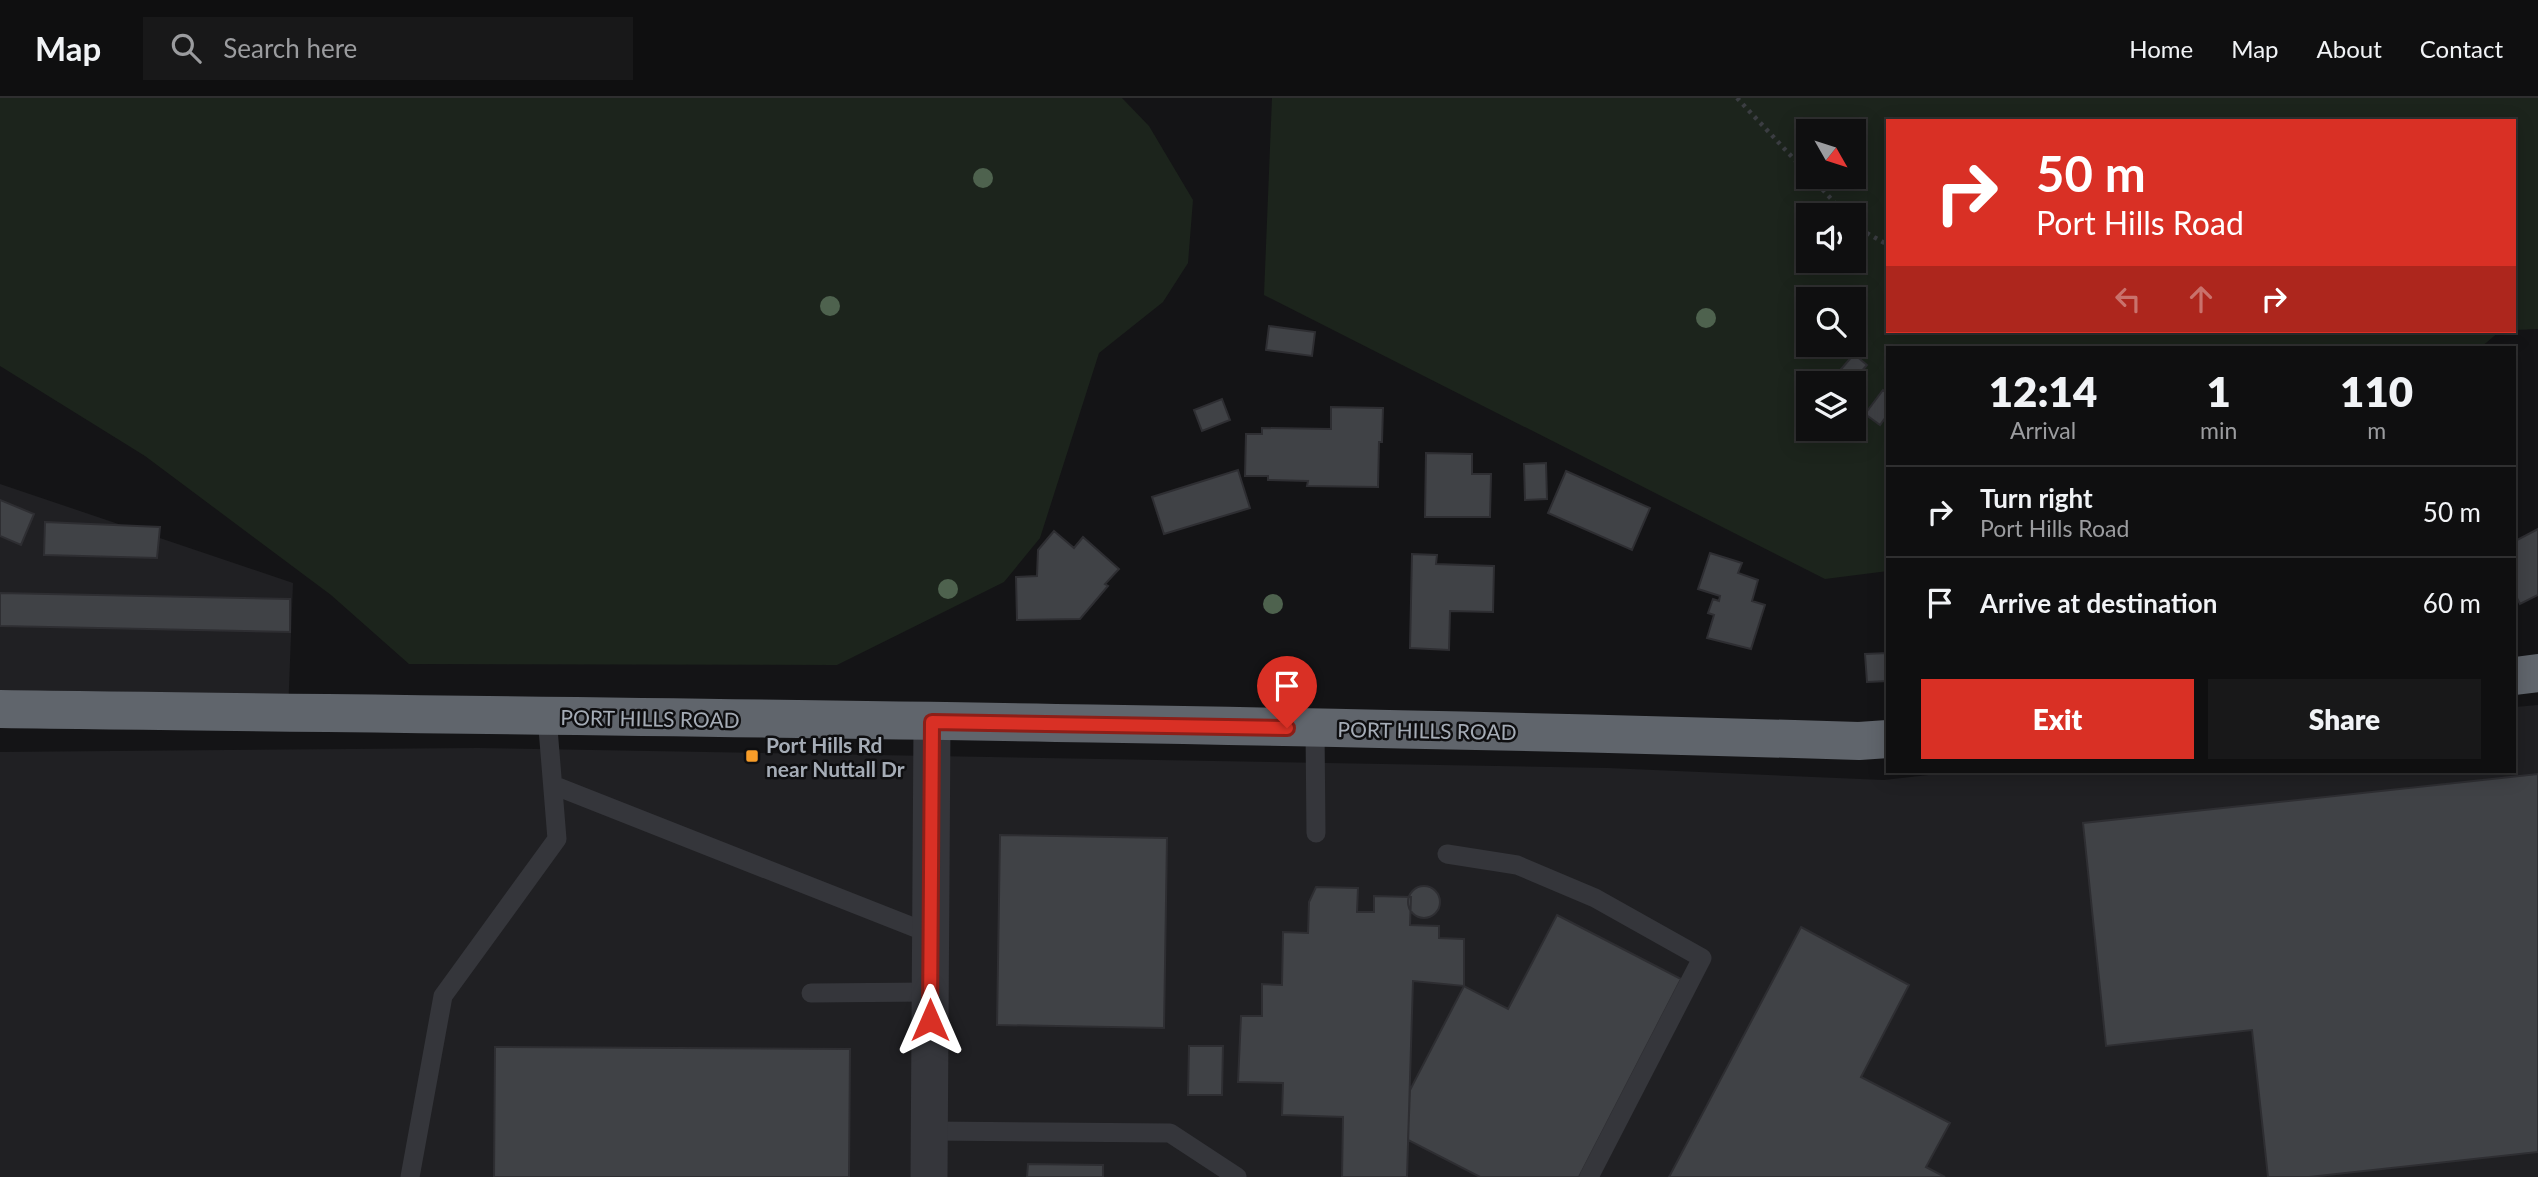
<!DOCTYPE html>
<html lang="en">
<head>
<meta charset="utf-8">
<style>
	:root { --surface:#0f0f10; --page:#181819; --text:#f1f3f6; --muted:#9b9c9f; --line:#2f2f30; --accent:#d93025 }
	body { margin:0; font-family:Lato,sans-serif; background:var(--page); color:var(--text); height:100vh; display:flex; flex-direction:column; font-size:26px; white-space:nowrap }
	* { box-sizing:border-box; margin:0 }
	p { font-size:23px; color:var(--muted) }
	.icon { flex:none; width:38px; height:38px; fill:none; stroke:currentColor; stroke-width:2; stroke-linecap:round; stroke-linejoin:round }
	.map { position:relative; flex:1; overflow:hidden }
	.drawer { position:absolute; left:1886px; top:248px; width:630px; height:427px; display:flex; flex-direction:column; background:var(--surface); border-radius:0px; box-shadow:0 4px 18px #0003,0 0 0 2px var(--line) }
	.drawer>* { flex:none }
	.guide { position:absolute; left:1886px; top:21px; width:630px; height:214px; border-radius:0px; box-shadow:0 4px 18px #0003,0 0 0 2px var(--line); background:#d93025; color:#fff; overflow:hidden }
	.needle { width:46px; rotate:129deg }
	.buttons { position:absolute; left:1796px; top:21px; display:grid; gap:14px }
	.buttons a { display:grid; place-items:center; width:70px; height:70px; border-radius:0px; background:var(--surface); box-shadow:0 4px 18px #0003,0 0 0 2px var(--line); font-size:35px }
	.pin { position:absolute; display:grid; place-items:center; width:60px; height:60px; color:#fff; margin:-72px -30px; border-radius:50% 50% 50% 0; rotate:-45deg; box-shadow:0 0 7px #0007 }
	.pin .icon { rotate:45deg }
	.me { position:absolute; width:77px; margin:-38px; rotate:0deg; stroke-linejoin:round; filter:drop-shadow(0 0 5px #0008) }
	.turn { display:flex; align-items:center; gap:24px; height:147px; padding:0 35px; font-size:32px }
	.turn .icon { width:91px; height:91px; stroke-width:2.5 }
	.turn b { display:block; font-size:49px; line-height:60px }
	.lanes { display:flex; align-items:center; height:66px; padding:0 35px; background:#0003; justify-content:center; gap:35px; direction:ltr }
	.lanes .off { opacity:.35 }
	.eta { display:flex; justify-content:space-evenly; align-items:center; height:119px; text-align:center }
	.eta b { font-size:42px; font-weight:800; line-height:49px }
	.button { display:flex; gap:14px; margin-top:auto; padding:14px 35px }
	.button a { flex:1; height:80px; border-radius:0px; background:var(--accent); color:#fff; font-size:28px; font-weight:800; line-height:80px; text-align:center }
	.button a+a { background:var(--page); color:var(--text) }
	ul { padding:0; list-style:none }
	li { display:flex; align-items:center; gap:21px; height:91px; padding:0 35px; border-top:2px solid var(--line) }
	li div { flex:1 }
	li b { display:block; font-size:26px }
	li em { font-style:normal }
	header { display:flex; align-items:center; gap:42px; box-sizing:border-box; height:98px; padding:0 35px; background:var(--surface); border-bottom:2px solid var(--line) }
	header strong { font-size:33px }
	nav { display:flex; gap:38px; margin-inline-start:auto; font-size:24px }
	.search { width:490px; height:63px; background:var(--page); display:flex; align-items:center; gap:18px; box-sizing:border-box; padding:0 24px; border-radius:0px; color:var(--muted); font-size:26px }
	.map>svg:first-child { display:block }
	.built { fill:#202023 }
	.green { fill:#1c241c; fill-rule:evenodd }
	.building { fill:#404246; stroke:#2e2e32; stroke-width:2 }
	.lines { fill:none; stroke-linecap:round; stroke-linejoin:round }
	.path { stroke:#3b3d42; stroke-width:4.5; stroke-dasharray:3.5 5; stroke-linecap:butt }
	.lane { stroke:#35363b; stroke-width:19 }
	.street { stroke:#35363b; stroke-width:37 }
	.highway { stroke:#60656c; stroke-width:38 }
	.tree { fill:#4e624e }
	.route-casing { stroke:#8d1f18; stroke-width:18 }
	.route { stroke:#d93025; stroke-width:12 }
	.poi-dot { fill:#f89d29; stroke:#0f0f11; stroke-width:2.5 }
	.labels { text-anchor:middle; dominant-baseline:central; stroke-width:5; stroke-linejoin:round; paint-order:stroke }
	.street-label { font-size:21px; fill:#a5acb6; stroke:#0f0f11 }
	.poi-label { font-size:21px; font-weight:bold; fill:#a5acb6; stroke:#0f0f11; text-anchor:start }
</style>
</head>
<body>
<header>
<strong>Map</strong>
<div class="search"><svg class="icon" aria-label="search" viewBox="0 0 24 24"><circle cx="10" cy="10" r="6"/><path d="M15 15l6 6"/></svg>Search here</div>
<nav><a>Home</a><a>Map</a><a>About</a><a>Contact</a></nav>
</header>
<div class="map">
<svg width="2538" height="1079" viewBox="0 0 2538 1079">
	<rect width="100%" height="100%" fill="#141416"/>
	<path class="built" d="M0,386L293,485L288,615L0,607Z
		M2538,607V1079H0V654L478,650L1608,670L1884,682L1955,674H2515V609Z"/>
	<path class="green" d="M0,0H1122L1149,28L1193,102L1188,165L1163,204L1099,255L1040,440L1004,484L837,567L409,566L331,497L145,358L0,268Z
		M1272,0H2538V231L2515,232V23H1888V233H2500L2480,250H1888V473L1825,481L1264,197ZM1808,33H1853V79H1808ZM1808,117H1853V163H1808ZM1808,201H1853V247H1808ZM1808,285H1853V331H1808Z"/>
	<path class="building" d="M1269,228L1315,234L1312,258L1266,252Z
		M1854,256L1867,267L1851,285H1844L1836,277Z
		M1883,292L1888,296V316L1880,327L1865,316Z
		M1222,301L1230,322L1202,333L1194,312Z
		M1331,309L1383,310L1382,344H1379L1378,389L1307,388L1308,383L1268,382V378H1245L1246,336H1262V330L1331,331Z
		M1426,355L1472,356V376H1491L1490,419H1425Z
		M1546,365L1547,401L1525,402L1524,366Z
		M1238,372L1250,410L1164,436L1152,399Z
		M1566,373L1650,410L1632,452L1548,415Z
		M0,402L34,416L21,447L0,438Z
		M45,424L160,429L157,460L44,457Z
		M2538,431V497L2520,506L2515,496V443Z
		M1054,433L1074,450L1083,439L1119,471L1105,486L1108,488L1080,521L1017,522L1016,479L1037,478L1038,452Z
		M1710,455L1742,465L1738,475L1758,482L1752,503L1765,507L1751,551L1707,540L1714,517L1708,515L1713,501L1719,503L1720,498L1698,491Z
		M1412,456L1437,457L1436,466L1494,468L1493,514L1450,513L1449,552L1410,550Z
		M0,495L290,501V534L0,528Z
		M1888,555V583L1867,584L1865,556Z
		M2538,676V1054L2309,1079H2268L2252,932L2106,948L2083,725Z
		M1000,737L1167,740L1164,930L997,927Z
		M1408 804a16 16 0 1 1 32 0a16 16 0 1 1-32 0Z
		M1316,789L1358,790L1357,814H1374V798L1411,799L1410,827L1439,828V840L1464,841V888L1413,883L1407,1079H1342L1343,1019L1282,1017L1283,985L1238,984L1241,918H1262V886L1282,887L1283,834L1308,835L1309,804Z
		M1557,817L1681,881L1579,1079H1480L1408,1042L1410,992L1464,888L1508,911Z
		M1801,829L1909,887L1861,979L1950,1025L1926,1069L1945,1079H1669Z
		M1189,948H1223L1222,997H1188Z
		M495,949L850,951L849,1079H494Z
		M1028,1066L1103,1067V1079H1027Z"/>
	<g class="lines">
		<path class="path" d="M1737,0L1808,76
			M1811,79L1846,117
			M1853,125L1858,130L1888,147"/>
		<path class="lane" d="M1315,630L1316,735
			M553,687L931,836
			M1447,756L1517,767L1595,800L1702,860L1589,1079
			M811,895L930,894
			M930,1033L1170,1035L1237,1079
			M410,1079L443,898L557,741L547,618"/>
		<path class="street" d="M929,1079L932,624"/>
		<path class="highway" d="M2515,578L2538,575
			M0,611C620,619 1239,624 1859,643L1888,641"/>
	</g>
	<g class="tree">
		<circle cx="983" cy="80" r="10"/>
		<circle cx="830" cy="208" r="10"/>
		<circle cx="1706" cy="220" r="10"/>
		<circle cx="948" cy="491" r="10"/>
		<circle cx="1273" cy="506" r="10"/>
	</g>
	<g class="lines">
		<defs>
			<path id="route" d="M930,922L932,624L1287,630"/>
		</defs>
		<use href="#route" class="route-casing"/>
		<use href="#route" class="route"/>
	</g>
	<rect class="poi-dot" x="745" y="651" width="14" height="14" rx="3.5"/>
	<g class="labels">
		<g class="street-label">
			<text transform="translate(650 620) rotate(1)">PORT HILLS ROAD</text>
			<text transform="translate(1427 632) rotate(1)">PORT HILLS ROAD</text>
		</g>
		<g class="poi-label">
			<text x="766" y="646">Port Hills Rd<tspan x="766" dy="24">near Nuttall Dr</tspan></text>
		</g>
	</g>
</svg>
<div class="buttons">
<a><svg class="needle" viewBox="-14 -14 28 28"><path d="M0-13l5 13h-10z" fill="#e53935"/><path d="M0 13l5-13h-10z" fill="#9b9c9f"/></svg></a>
<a><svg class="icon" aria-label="sound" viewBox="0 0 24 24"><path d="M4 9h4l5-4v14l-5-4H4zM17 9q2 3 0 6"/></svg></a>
<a><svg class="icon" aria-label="search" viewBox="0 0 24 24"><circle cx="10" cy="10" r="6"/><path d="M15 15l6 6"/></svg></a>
<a><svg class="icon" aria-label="layers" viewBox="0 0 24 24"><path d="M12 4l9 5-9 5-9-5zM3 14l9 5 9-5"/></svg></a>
</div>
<div class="pin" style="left:1287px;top:630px;background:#d93025"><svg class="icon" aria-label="arrive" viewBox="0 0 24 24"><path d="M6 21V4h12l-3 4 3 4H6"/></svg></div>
<svg class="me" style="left:930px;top:922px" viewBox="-20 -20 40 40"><path d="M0-17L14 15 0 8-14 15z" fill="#d93025" stroke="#fff" stroke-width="4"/></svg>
<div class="guide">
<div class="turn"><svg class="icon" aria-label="right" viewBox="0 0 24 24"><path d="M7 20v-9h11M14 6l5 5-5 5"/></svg><div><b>50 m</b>Port Hills Road</div></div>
<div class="lanes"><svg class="icon off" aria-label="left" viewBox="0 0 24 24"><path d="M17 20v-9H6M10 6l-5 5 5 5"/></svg><svg class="icon off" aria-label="ahead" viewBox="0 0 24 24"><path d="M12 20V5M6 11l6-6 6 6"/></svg><svg class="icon" aria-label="right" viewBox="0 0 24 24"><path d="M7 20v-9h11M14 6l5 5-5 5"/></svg></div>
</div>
<section class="drawer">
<div class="eta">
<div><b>12:14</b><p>Arrival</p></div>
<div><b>1</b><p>min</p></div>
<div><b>110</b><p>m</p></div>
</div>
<ul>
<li><svg class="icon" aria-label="right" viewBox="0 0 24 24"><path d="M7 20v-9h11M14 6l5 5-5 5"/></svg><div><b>Turn right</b><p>Port Hills Road</p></div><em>50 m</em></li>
<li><svg class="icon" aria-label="arrive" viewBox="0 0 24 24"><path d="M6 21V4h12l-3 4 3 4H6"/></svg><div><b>Arrive at destination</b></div><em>60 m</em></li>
</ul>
<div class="button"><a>Exit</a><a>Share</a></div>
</section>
</div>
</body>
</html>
